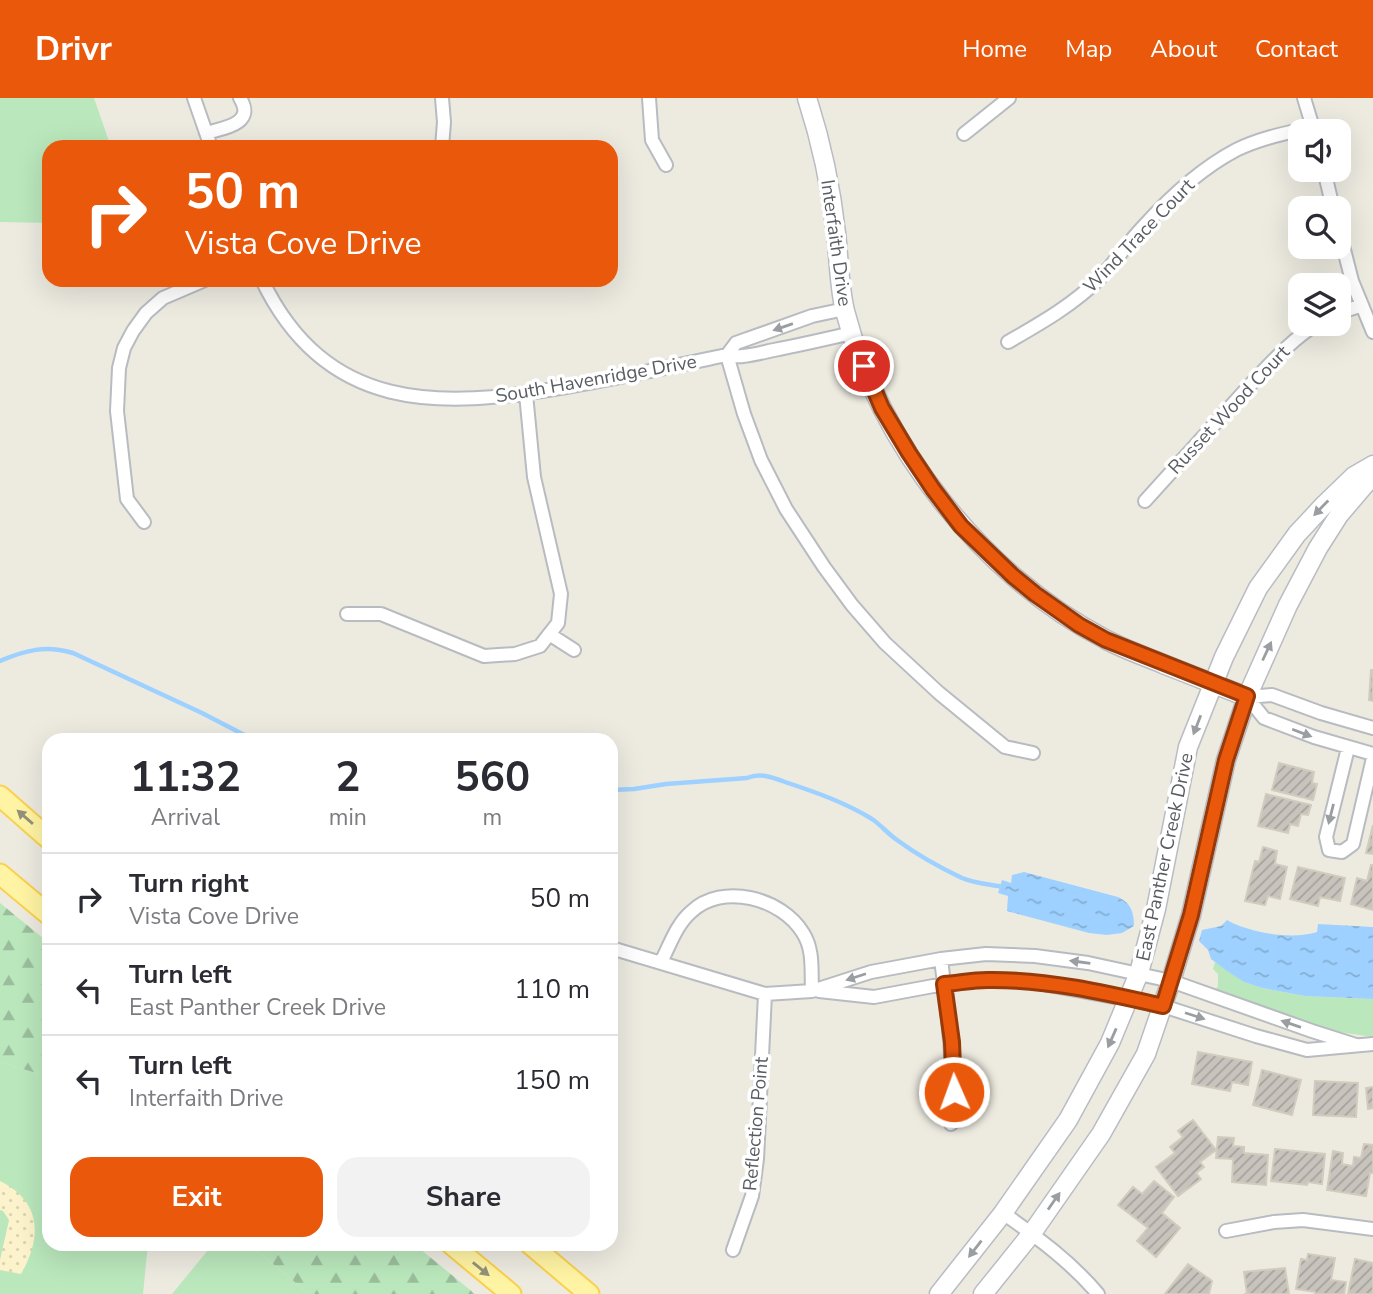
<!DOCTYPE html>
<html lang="en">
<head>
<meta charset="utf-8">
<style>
	:root { --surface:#fff; --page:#f2f2f3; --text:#2b2b33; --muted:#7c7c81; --line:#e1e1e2; --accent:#ea580c }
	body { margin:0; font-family:"Nunito Sans",sans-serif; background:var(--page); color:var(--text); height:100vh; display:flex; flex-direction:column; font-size:26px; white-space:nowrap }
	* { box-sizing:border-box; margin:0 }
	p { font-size:23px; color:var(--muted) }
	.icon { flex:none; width:38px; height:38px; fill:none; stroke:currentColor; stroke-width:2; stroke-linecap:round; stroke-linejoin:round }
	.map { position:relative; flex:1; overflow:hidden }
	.side { position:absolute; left:42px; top:635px; width:576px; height:518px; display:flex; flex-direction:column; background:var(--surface); border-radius:21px; box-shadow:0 7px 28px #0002 }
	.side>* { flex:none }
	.top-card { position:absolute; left:42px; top:42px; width:576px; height:147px; border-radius:21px; box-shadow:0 7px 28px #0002; background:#ea580c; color:#fff; overflow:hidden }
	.controls { position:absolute; left:1288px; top:21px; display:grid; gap:14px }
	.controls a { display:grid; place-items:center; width:63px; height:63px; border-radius:14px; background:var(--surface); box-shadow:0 7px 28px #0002; font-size:35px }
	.pin { position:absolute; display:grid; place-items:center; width:60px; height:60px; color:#fff; margin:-30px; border:4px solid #fff; border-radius:50%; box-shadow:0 2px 7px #0007 }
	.me { position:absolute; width:77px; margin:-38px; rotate:358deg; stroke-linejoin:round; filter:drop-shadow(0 0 5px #0008) }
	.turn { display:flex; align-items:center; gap:24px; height:147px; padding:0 28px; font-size:32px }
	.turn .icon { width:91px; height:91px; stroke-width:2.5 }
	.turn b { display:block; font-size:49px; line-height:60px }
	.eta { display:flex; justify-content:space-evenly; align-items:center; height:119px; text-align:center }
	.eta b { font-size:42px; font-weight:700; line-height:49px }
	.button { display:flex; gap:14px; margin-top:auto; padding:14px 28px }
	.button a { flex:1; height:80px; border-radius:21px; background:var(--accent); color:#fff; font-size:28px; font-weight:700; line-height:80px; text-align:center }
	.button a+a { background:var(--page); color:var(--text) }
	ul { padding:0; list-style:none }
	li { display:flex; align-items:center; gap:21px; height:91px; padding:0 28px; border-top:2px solid var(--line) }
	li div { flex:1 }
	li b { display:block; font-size:26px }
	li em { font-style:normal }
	header { display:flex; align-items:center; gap:42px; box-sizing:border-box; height:98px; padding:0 35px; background:var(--accent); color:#fff }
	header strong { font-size:33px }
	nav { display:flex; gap:38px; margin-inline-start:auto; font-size:24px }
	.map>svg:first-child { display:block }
	.green { fill:#bae7bc }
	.forest { fill:url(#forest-firs) }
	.sand { fill:url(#sand-dots) }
	.water { fill:url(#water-ripples) }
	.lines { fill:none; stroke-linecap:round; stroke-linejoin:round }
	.stream { stroke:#9ed1ff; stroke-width:4.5 }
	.building { fill:url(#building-hatch); stroke:#d2ccbe; stroke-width:2 }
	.street-casing { stroke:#b8bbc0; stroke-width:16 }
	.secondary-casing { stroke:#b9bcc3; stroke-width:21 }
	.primary-casing { stroke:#fad04c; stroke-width:23 }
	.street { stroke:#fff; stroke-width:12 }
	.secondary { stroke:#fff; stroke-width:18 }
	.primary { stroke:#fff4a3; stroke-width:19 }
	.oneway { fill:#9b9ea1 }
	.oneway2 { fill:#939279 }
	.route-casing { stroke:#983908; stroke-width:18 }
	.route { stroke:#ea580c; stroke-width:12 }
	.labels { text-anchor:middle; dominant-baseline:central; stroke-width:7; stroke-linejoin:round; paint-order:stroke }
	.street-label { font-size:19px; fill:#595d62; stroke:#fff }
</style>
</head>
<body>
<header>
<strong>Drivr</strong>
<nav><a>Home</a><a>Map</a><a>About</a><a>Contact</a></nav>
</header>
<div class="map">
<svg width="1373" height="1196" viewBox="0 0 1373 1196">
	<defs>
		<pattern id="forest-firs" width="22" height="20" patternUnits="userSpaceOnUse" patternTransform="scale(1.75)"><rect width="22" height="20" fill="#bae7bc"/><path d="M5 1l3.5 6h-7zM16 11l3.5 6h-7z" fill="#9abe9c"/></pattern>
		<pattern id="sand-dots" width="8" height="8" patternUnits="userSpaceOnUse" patternTransform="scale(1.75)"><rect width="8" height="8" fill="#fcf3cc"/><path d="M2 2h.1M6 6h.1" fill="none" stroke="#dad3b2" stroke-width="1.8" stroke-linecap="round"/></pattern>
		<pattern id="water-ripples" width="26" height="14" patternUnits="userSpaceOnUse" patternTransform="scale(1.75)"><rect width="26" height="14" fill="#9ed1ff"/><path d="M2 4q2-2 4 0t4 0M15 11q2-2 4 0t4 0" fill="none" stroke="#84add2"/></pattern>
		<pattern id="building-hatch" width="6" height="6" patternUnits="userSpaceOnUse" patternTransform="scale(1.75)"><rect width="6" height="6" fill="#c8c4bd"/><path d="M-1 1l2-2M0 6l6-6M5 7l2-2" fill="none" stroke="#a5a29d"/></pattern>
	</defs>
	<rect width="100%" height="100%" fill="#edebe0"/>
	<path class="green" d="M0,0H94L111,49H49V125L0,124Z
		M1215,864L1244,884L1262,890L1305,898L1373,901V939L1326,932L1215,893L1218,888V876L1213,871Z
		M0,964L49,979V1146H148L143,1196H0Z
		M213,1146H249L309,1196H172Z"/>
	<path class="forest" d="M0,805L49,845V979L0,964Z
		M249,1146H414L475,1196H309Z"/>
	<path class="sand" d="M0,1083C42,1104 42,1139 21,1176L0,1172V1162L9,1122L3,1113L0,1112Z"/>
	<path class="water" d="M1024,774L1118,799C1131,805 1134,814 1134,828L1122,835L1107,837L1089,835L1007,813L1008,798L998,795L1002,782L1011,785L1012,777Z
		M1227,822C1250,835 1292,842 1317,834L1318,826L1373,829V901L1305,898L1262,890L1244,884L1227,873L1211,861L1208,852L1199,843L1202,832L1221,828Z"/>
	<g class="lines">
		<path class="stream" d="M0,563C26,552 45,547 73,555L202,615L254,642
			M611,692L634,691L666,686L747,680C761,674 774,680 788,685C818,695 846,705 872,721C881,727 888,736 897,742C916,756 941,770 962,780C976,786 990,786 1004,789"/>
	</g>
	<path class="building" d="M1371,572H1373V603L1369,602Z
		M1279,665L1314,674L1312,685L1317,686L1313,702L1272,692Z
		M1266,696L1311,707L1308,717L1301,716L1298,728L1290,726L1288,735L1258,728Z
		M1373,727V756L1366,755Z
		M1263,749L1277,753L1275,766L1287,769L1280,801L1268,798L1265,807L1245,803L1255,763L1259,764Z
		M1371,767H1373V812L1351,806L1357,780L1367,783Z
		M1298,769L1345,780L1340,803L1320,799L1318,808L1290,801Z
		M1198,954L1252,964L1248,987L1232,984L1230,993L1192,986Z
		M1262,972L1301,982L1292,1017L1253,1007Z
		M1315,983L1358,985L1356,1019L1313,1017Z
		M1373,989V1010L1368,1011L1366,990Z
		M1193,1022L1216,1052L1200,1064L1204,1069L1196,1075L1201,1081L1178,1098L1156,1069L1175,1055L1170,1049L1183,1039L1178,1033Z
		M1218,1039L1234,1040L1233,1048L1244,1049V1055L1268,1057L1266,1087L1232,1084L1233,1061L1216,1060Z
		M1364,1046L1373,1047V1075H1370L1366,1098L1327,1092L1333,1053L1343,1055L1342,1066L1353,1068L1354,1059L1361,1060Z
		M1275,1051L1325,1056L1322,1086L1308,1084L1307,1087L1271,1083Z
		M1154,1083L1174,1099L1162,1115L1180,1130L1156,1159L1137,1143L1148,1130L1118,1107L1133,1089L1142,1096Z
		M1308,1156L1335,1160L1331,1182L1346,1184L1344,1196H1315V1194L1296,1191L1301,1161L1307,1162Z
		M1355,1161L1373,1165V1196H1348Z
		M1188,1166L1212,1183L1209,1196H1165Z
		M1285,1170L1289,1196H1244H1247L1244,1174Z"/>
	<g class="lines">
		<defs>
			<path id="street" d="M194,0L211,49
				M442,0L444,24L442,49
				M649,0L652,42L666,67
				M1304,0L1314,33
				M206,35C224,30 256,26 240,0
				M964,36L1009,0
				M1324,72L1333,110
				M1339,132L1352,183L1373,234
				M262,182C326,315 439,311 566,289C619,280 670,269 722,258C729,257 736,259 743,258C754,257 764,254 774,252C800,247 826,241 852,235
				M1339,215L1362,207
				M1008,244C1041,225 1073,207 1100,180C1115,164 1127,146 1142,130C1169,100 1200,71 1236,52C1260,40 1287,35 1313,29
				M727,257L744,316L761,362L786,411L824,469L852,507L885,545L939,595L1005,649L1033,655
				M727,257L736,245L812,218L845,211
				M1145,403C1180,364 1215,326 1250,287C1271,265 1291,242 1317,226
				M144,424L127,401L117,313L119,270L124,250L133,233L146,215L163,200L205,182
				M347,516H381L484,558L515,556L540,548L558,525L561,496L534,379L526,296
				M549,536L574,552
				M1247,599L1264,620L1314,639L1373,656
				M1247,599L1272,597L1321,615L1373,630
				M1348,650L1326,739L1329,752L1342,754L1353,746L1373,660
				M611,850L765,896L812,893L871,874L941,861L986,856L1035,858L1088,865L1171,883L1312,933L1356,947
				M941,861C948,919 955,969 951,1026
				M661,864C670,847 676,827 691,814C722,784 782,800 803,835C814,852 811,873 812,893
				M819,893L874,899L944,886L985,882L1032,884L1163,908L1256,938L1307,952L1373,946
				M1003,1115C1037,1139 1071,1164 1098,1196
				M1226,1133L1274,1124L1303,1122L1373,1131
				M733,1152L752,1098L757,1061L765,896"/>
			<path id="secondary" d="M807,0C821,43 831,90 836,135C839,161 839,188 845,213C879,346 983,478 1105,541C1123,551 1144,558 1163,566C1191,577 1219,588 1247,599
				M939,1196L1003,1115L1068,1022L1110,945L1139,875L1156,811L1188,649L1224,559L1258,490L1297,436L1324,407L1354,378L1373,367
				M983,1196L1032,1135L1101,1036L1146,956L1171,883L1191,817L1226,662L1247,599L1288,507L1318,450L1339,417L1373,377"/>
			<path id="primary" d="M0,698L49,741
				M0,776L49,817
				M451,1146L511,1196
				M530,1146L589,1196"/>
		</defs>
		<use href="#street" class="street-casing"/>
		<use href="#secondary" class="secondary-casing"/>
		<use href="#primary" class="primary-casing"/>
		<use href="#street" class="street"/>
		<use href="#secondary" class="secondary"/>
		<use href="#primary" class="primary"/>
	</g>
	<defs><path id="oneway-solid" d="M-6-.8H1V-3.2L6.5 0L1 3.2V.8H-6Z" transform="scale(1.75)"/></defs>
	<g class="oneway">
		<use href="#oneway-solid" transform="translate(783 229) rotate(161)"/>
		<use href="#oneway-solid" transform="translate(1321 410) rotate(134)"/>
		<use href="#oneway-solid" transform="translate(1267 553) rotate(-65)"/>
		<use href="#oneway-solid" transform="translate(1197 627) rotate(111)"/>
		<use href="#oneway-solid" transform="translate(1302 635) rotate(21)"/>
		<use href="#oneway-solid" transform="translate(1331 716) rotate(104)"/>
		<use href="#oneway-solid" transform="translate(1080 864) rotate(-172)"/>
		<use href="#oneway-solid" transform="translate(856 879) rotate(162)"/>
		<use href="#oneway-solid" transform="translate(1195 918) rotate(18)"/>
		<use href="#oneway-solid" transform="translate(1291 926) rotate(-161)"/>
		<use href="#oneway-solid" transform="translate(1112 940) rotate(114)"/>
		<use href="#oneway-solid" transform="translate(1054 1103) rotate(-55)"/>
		<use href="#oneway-solid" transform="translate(975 1151) rotate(128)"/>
	</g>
	<g class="oneway2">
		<use href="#oneway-solid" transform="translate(25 719) rotate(-139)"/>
		<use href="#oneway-solid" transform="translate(481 1171) rotate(39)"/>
	</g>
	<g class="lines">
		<defs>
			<path id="route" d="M864,268L882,310L909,355L933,391L961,428L1013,478L1035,496L1079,527L1106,542L1247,598L1226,662L1191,817L1163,908C1106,895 1046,881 987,882C973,882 958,885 944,886L952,944L954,994"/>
		</defs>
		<use href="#route" class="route-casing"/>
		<use href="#route" class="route"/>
	</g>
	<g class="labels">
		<g class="street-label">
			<text transform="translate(1139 138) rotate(-46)">Wind Trace Court</text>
			<text transform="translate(836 145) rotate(82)">Interfaith Drive</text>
			<text transform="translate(596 281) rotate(-10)">South Havenridge Drive</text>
			<text transform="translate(1229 312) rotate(-47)">Russet Wood Court</text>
			<text transform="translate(1165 759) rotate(-78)">East Panther Creek Drive</text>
			<text transform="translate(756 1026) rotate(-85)">Reflection Point</text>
		</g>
	</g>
</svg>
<div class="controls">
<a><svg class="icon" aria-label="sound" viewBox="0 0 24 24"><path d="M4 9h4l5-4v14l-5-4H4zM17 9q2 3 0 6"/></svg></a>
<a><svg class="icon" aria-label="search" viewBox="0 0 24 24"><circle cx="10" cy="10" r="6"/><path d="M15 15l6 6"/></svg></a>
<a><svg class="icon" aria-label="layers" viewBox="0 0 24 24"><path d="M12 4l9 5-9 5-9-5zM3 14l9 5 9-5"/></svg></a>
</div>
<div class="pin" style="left:864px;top:268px;background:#d93025"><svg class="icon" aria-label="arrive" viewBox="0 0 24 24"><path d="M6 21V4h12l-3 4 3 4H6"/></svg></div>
<svg class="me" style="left:954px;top:994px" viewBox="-20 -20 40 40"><circle r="17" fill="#ea580c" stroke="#fff" stroke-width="3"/><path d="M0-11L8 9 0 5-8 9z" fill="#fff"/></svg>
<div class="top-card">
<div class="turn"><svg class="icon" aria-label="right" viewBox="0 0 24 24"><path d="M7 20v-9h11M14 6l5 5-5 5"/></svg><div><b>50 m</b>Vista Cove Drive</div></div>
</div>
<section class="side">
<div class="eta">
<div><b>11:32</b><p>Arrival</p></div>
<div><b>2</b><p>min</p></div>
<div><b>560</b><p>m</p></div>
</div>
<ul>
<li><svg class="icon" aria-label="right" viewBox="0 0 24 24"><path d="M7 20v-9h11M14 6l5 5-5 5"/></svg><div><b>Turn right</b><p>Vista Cove Drive</p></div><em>50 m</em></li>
<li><svg class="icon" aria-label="left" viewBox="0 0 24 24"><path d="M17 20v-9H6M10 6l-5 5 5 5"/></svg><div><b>Turn left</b><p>East Panther Creek Drive</p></div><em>110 m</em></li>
<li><svg class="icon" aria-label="left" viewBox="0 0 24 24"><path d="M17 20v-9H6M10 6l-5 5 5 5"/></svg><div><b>Turn left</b><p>Interfaith Drive</p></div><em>150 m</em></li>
</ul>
<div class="button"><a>Exit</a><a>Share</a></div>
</section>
</div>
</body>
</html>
